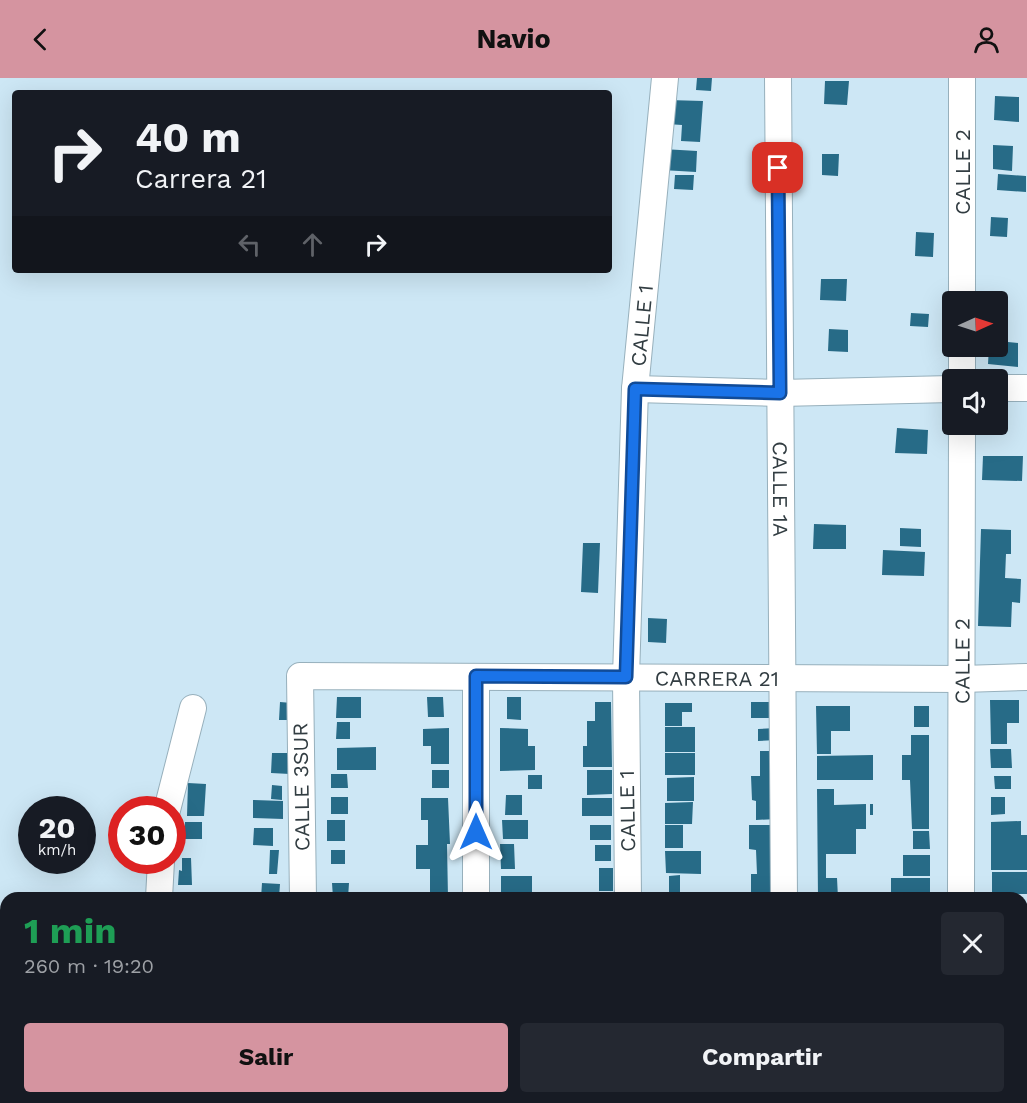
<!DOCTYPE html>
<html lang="es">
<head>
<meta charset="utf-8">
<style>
	:root { --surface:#171b24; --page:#242831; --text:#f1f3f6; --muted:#9ea1a6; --accent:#d594a0 }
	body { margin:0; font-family:"Work Sans",sans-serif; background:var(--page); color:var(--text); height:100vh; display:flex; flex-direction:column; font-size:22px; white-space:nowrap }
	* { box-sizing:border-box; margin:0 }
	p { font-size:20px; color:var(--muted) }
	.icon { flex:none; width:33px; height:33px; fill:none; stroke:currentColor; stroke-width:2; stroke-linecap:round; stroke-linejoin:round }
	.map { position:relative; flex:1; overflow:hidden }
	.sheet { position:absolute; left:0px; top:814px; width:1028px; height:212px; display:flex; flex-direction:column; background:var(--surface); border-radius:18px 18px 0 0; box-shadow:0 6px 24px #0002 }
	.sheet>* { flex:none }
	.banner { position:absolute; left:12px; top:12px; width:600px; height:183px; border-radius:6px; box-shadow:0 6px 24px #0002; background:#171b24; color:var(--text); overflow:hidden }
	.needle { width:39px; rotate:87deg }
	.controls { position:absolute; left:942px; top:213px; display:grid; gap:12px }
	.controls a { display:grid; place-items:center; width:66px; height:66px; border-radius:6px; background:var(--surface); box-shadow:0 6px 24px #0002; font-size:30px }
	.speed { position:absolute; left:18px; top:718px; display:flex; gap:12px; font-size:30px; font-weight:700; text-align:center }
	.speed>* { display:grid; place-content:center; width:78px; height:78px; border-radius:50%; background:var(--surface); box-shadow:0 6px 24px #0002; line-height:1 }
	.speed small { font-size:15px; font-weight:400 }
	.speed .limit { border:9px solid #d22; background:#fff; color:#111 }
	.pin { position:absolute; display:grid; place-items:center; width:51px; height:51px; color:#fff; margin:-26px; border-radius:12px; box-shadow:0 3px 9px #0006 }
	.me { position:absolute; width:66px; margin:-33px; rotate:0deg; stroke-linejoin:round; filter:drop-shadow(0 0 4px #0008) }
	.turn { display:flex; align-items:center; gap:21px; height:126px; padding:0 24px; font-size:27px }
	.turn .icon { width:78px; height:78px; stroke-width:2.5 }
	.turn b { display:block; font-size:42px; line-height:51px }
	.lanes { display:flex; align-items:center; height:57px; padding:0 24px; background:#0003; justify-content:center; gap:30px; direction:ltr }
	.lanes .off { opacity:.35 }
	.round { display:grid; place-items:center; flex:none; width:63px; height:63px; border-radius:6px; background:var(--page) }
	.overview { display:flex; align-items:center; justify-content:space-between; height:102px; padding:0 24px }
	h1 { font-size:36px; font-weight:700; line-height:45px; color:#1e9e55 }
	.primary-button { display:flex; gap:12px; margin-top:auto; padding:12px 24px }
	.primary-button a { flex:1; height:69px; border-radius:6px; background:var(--accent); color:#111; font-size:24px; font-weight:700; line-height:69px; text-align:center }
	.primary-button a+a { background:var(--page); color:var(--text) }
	header { display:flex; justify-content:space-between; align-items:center; height:78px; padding:0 24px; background:var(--accent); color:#111; font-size:27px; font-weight:700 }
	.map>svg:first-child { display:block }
	.building { fill:#276b87 }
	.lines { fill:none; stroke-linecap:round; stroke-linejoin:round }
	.minor-casing { stroke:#97b0bc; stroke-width:28 }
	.minor { stroke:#fff; stroke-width:26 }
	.route-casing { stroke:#114b97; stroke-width:15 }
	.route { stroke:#1a73e8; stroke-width:10 }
	.labels { text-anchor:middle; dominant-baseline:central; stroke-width:6; stroke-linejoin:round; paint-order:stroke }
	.street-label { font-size:21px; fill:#323d42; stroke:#fff }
</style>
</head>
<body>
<header><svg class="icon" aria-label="back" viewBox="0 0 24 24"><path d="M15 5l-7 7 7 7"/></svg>Navio<svg class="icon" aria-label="person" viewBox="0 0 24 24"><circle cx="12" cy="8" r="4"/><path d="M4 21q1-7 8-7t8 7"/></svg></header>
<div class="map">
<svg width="1027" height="1025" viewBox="0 0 1027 1025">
	<rect width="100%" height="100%" fill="#cde7f5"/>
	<path class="building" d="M697,0H712L711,13L696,12Z
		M825,3H849L847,27L824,26Z
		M995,18L1019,19V44L994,42Z
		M668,22L703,23L700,64L681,63L682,47L667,46Z
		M993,67L1013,68L1012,93L993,91Z
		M663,71L697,73L696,94L662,92Z
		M822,76H839L838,98L822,97Z
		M998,96L1026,98V114L997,112Z
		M675,97H694L693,112L674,111Z
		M991,139L1008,140L1007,159L990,158Z
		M916,154L934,155L933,179L915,178Z
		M821,201H847L846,223L820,222Z
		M911,235L929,236L928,249L910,248Z
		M829,251L848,252V274L828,273Z
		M998,263L1018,265V289L988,286L989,268H998Z
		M998,329H1004L1002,354L984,353V346H998Z
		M897,350L928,352L927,376L895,375Z
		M983,378H1023L1022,403L982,402Z
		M814,446L846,447V471H813Z
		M900,450L921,451V469L900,468Z
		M981,451L1011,452V476H1006L1005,500L1021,501L1020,525L1012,524L1011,549L978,548Z
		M583,465H600L598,515L581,514Z
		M883,472L925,474L924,498L882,497Z
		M648,540L667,541L666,565L648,564Z
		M337,619H361V640H336Z
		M427,619H443L444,639H428Z
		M507,619H521V642L507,641Z
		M990,622H1019V645H1007V666H991Z
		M280,624L292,625V642H279Z
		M595,624H611L612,689H583V668H587V643H595Z
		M751,624H777V640H751Z
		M665,625H692V634H682V648H665Z
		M816,628H850V653H831V676H817Z
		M914,628H929V649H914Z
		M337,644H350V661H336Z
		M665,649H695V674H665Z
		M449,650V686H431V668H423V651Z
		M500,650L528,651V668H535V692L500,693Z
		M776,650L777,662L758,663V651Z
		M911,657H929V751H912L910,702H902V677H911Z
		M376,669V692H337V670Z
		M990,671H1011L1012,690H991Z
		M760,673H777V741L756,742V723L752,722L751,698H760Z
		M272,675H291L290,696L271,695Z
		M665,675H695V697H665Z
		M873,677V702H817V678Z
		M432,692H449V710H432Z
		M587,692H612V716L587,717Z
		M331,696H347L348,710H331Z
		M528,697H542V711H528Z
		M994,698H1011V711H995Z
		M694,699V723H667V700Z
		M188,705L206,706L204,738H187Z
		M272,707L282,708V722L271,721Z
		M817,711H834V727L866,726V751H856V776H826V800H837L838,820H818Z
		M506,717H522V737H505Z
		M331,719H348V736H331Z
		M991,719H1005V736L991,737Z
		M421,720H448L450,766H447L448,820H430V791H416V767H428V742H421Z
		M582,720H612V738H582Z
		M253,722L283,723V741L253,740Z
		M693,724L692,746H665V725Z
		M870,726H873V737H870Z
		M327,742H345V763H327Z
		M502,742H528V761H503Z
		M1021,743V757H1027V792H991V744Z
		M185,744H202V761H184Z
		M590,747H611V762H590Z
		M665,747H683V770H665Z
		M749,747H778V820H751V796H757L756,772L749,771Z
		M254,750H273V768L253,767Z
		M913,753H929L930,771H913Z
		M500,766H514L515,791H501Z
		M595,767H611V783H595Z
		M270,772H279L277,796H269Z
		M331,772H345V786H331Z
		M665,773H701V796L666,795Z
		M903,777H930V798H903Z
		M182,780H191L192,807H178L179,792L182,793Z
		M599,790H613V813H599Z
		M992,794H1027V816H992Z
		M680,797V817H669V798Z
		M501,798H532V816H539V820H501Z
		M891,800H930V820H891Z
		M262,805L280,806L279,820H261Z
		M332,805H349L348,820H333Z
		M170,1020H215V1025H170Z
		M261,1020H282V1025H261Z
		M336,1020H352V1025H336Z
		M436,1020H448V1025H436Z
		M499,1020L534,1021V1025H499Z
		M588,1020H606V1025H588Z
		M660,1020H702V1025H660Z
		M745,1020H766L765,1025H745Z
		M827,1020H855V1025H827Z
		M914,1020H931V1025H914Z
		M989,1020H1006V1025H989Z"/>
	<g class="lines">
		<defs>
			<g id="minor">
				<path id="s1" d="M778,0L784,820"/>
				<path d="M962,224V0"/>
				<path d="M962,302V268"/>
				<path d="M998,310H1027"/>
				<path d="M635,311L780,315L952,311"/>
				<path d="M476,599V820"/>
				<path d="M167,732L193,630"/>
				<path d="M159,820L161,783"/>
				<path id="s2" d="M303,820L300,598L962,601L1027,599"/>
				<path id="s3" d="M628,820L626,599L635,311L665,0"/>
				<path id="s4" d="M961,820L962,346"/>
				<path d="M1022,903H1027"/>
				<path d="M306,1020V1025"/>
				<path d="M476,1020V1025"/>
				<path d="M630,1020V1025"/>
				<path d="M785,1020V1025"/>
				<path d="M961,1025V1020"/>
			</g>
		</defs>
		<use href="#minor" class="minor-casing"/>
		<use href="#minor" class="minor"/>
	</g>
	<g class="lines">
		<defs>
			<path id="route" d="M476,754V598L626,599L635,311L780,315L778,90"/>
		</defs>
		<use href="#route" class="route-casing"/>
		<use href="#route" class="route"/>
	</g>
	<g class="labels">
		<g class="street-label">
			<text transform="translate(962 94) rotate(-90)">CALLE 2</text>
			<text stroke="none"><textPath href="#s3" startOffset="573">CALLE 1</textPath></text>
			<text stroke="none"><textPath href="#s1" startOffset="411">CALLE 1A</textPath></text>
			<text stroke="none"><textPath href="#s4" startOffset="237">CALLE 2</textPath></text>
			<text stroke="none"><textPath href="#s2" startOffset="639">CARRERA 21</textPath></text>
			<text transform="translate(301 709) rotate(-91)">CALLE 3SUR</text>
			<text transform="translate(627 733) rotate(-91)">CALLE 1</text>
		</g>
	</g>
</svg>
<div class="controls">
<a><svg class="needle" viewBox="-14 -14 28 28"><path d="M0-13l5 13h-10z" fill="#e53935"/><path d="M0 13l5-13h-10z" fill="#9ea1a6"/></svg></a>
<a><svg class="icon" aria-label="sound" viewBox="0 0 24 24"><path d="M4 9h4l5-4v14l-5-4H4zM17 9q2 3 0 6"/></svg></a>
</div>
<div class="speed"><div>20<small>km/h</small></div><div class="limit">30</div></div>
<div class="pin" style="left:778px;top:90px;background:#d93025"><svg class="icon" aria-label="arrive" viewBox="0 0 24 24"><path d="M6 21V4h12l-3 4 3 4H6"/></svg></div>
<svg class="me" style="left:476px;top:754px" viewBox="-20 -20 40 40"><path d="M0-17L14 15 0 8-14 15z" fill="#1a73e8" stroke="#fff" stroke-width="4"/></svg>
<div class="banner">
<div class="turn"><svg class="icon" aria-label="right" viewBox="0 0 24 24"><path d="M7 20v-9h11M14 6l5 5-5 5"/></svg><div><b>40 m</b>Carrera 21</div></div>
<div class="lanes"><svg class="icon off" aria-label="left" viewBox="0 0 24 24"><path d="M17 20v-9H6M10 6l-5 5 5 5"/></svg><svg class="icon off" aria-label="ahead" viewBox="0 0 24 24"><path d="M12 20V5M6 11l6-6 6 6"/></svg><svg class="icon" aria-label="right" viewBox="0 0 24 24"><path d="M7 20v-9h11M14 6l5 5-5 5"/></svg></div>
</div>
<section class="sheet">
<div class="overview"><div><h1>1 min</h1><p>260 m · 19:20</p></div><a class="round"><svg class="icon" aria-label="close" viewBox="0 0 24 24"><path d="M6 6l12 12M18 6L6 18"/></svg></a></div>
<div class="primary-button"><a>Salir</a><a>Compartir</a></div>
</section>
</div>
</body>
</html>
